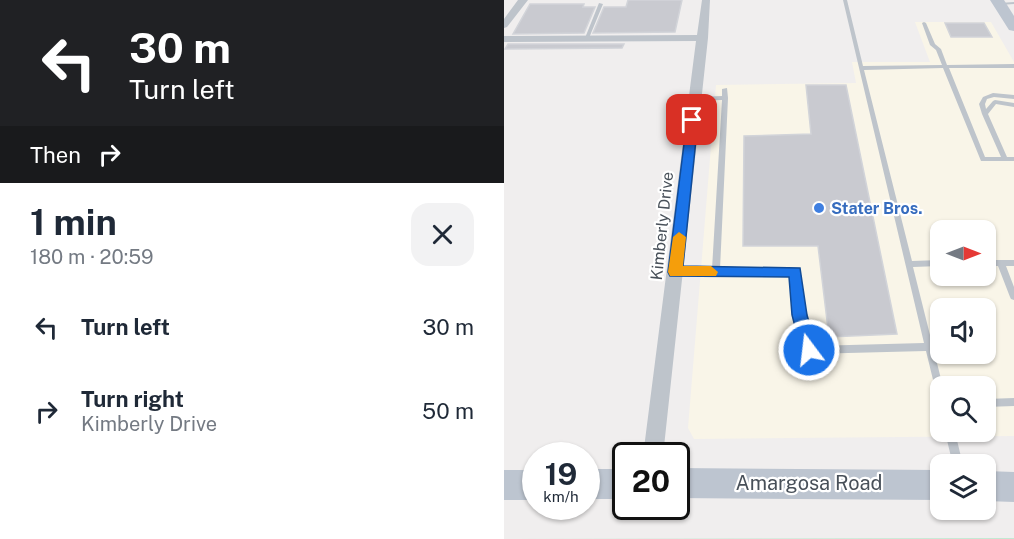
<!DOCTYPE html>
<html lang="en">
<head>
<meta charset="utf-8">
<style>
	:root { --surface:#fff; --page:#f2f2f3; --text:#1f2937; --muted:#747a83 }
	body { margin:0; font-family:"Public Sans",sans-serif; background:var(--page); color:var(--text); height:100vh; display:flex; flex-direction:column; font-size:22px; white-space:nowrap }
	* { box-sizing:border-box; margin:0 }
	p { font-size:20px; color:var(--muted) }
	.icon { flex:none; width:33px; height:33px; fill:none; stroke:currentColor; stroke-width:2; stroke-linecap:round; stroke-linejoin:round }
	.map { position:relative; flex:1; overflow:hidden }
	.details { display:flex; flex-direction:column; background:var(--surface); width:504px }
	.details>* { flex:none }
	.banner { background:#202124; color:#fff; overflow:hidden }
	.needle { width:39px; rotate:90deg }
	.controls { position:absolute; left:426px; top:220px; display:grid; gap:12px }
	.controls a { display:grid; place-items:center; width:66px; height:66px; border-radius:12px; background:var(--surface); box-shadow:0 2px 4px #0004; font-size:30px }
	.speed { position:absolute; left:18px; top:442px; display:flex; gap:12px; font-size:30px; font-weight:700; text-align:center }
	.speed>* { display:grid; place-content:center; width:78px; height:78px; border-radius:50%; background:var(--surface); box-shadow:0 2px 4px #0004; line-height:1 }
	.speed small { font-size:15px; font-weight:400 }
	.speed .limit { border:3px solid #111; border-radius:9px; background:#fff; color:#111 }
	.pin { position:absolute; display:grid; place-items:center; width:51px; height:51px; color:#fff; margin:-26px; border-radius:12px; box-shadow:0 3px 9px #0006 }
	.me { position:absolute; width:66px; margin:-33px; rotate:345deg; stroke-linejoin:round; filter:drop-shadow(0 0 4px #0008) }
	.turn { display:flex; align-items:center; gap:21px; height:126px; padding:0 30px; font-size:27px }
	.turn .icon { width:78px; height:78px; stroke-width:2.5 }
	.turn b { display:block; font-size:42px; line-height:51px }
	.then { display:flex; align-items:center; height:57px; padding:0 30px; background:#0003; gap:12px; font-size:22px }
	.round { display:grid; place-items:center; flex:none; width:63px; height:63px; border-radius:18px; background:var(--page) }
	.head { display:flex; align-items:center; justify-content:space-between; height:102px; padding:0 30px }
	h1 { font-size:36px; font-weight:700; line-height:45px }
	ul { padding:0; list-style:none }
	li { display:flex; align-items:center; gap:18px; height:84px; padding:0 30px }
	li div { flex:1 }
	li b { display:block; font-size:22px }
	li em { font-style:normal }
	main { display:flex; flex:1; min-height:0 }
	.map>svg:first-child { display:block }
	.commercial { fill:#f9f5e8; fill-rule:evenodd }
	.green { fill:#c1e9d2 }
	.building { fill:#c9cad0; stroke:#d2d4d9; stroke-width:1.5 }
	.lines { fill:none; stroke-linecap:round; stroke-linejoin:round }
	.lane { fill:#bec4cb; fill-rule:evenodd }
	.street { fill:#bec4cb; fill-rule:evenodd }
	.secondary { fill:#bdc5d0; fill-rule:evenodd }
	.route { fill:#1a73e8; stroke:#114b97; stroke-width:1.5 }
	.slow { fill:#f59e0b }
	.shop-dot { fill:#3f7fe0; stroke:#fff; stroke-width:2 }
	.labels { text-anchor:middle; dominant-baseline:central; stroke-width:4.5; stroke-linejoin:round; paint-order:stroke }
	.shop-label { font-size:16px; font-weight:bold; fill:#366cbe; stroke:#fff; text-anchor:start }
	.street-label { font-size:16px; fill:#485059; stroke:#fff }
	.near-street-label { font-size:20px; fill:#485059; stroke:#fff }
</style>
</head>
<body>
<main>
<section class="details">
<div class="banner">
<div class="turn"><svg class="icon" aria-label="left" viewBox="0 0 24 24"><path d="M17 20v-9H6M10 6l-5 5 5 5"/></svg><div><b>30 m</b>Turn left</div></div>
<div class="then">Then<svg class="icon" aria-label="right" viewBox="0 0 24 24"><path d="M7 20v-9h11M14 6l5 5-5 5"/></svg></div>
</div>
<div class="head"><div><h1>1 min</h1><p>180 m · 20:59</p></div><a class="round"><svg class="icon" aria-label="close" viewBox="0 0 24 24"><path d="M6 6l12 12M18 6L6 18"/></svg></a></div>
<ul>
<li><svg class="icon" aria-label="left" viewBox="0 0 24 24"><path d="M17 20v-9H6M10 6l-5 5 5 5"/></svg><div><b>Turn left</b></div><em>30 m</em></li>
<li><svg class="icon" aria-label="right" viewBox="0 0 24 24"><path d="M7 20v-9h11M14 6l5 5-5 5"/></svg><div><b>Turn right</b><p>Kimberly Drive</p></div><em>50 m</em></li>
</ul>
</section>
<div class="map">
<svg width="510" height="539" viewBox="0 0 510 539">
	<rect width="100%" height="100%" fill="#f0eeee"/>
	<path class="commercial" d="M411,22H487L510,62V436L190,439L184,428L212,85L352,83L348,62H426ZM436,231H482V276H436ZM436,309H482V354H436ZM436,387H482V432H436Z"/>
	<path class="green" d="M510,538V539H0Z"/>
	<path class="building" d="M124,0H178L171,32L89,33L100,7H122Z
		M26,4H80L79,7H91L80,33L9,34Z
		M441,23H480L488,37H447Z
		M4,44H120L118,48L1,49Z
		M302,85H342L393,334L325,337L314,246H239L240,136L307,134Z"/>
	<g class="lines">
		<path class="lane" d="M339,0H343L359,66L438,65L432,50L426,45L418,23L420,22L422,23L431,44L437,49L443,65L510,64V68H445L481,157H497L478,114L475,104L479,97L489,93L510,95V99L490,97L483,99L481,104L482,109L489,101L491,100L510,103V107L492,104L484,114L503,157H510V161H477L439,68L360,70L408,261L436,260V266L409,267L439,387H436V396L433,395L432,392L422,351L305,354L302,353L292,314L288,275H171L168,274L167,272L168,270L171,269H208L218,100L191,101L188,99L191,97L218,96V89L223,88L224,98L216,269L294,270L300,314L308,346L420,343Z
			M510,2V4L496,5L494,4L496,3Z
			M95,3L99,4L85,38L81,39V38Z
			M482,260H510V266H502L510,287V300L507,299L506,297L494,266H482Z
			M510,398V406L482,407V399Z
			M441,432H451L459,465H449Z"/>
		<path class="street" d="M14,0H24L3,27L0,28V19Z
			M198,0H206L204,38L159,456H139L192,41L0,42V36L193,35Z"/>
		<path class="secondary" d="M486,0H500L510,16V31L505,30Z
			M172,468L436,470V500L172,498Z
			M82,469H122V499H82Z
			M0,470H32V500H0Z
			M482,471L510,472V502L482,501Z"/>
	</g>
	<path class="route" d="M188,117L194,120L179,266L296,268L303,315L313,350L310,355H300L297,350L288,315L285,277L166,276L164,272L183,120Z"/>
	<path class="slow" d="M175,232L182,237L179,266H207L214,272L212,276H166L164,272L169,237Z"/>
	<circle class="shop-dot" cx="315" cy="208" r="6"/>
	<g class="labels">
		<g class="shop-label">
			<text x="327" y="208">Stater Bros.</text>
		</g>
		<g class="street-label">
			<text transform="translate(158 226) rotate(-84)">Kimberly Drive</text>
		</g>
		<g class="near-street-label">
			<text x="305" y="483">Amargosa Road</text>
		</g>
	</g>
</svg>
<div class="controls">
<a><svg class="needle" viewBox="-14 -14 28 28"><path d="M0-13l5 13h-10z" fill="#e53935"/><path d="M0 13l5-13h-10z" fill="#747a83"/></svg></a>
<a><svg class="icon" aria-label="sound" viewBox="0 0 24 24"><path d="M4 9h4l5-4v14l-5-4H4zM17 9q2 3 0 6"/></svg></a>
<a><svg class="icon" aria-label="search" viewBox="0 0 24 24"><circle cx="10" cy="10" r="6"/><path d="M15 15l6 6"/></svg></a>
<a><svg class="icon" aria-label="layers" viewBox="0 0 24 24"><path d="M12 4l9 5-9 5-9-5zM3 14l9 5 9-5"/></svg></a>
</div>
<div class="speed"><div>19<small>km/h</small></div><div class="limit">20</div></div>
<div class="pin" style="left:188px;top:120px;background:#d93025"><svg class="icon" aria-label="arrive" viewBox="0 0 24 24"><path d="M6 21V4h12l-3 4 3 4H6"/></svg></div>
<svg class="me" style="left:305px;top:350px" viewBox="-20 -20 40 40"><circle r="17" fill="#1a73e8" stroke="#fff" stroke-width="3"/><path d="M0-11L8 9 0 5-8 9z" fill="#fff"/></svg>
</div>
</main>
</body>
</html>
